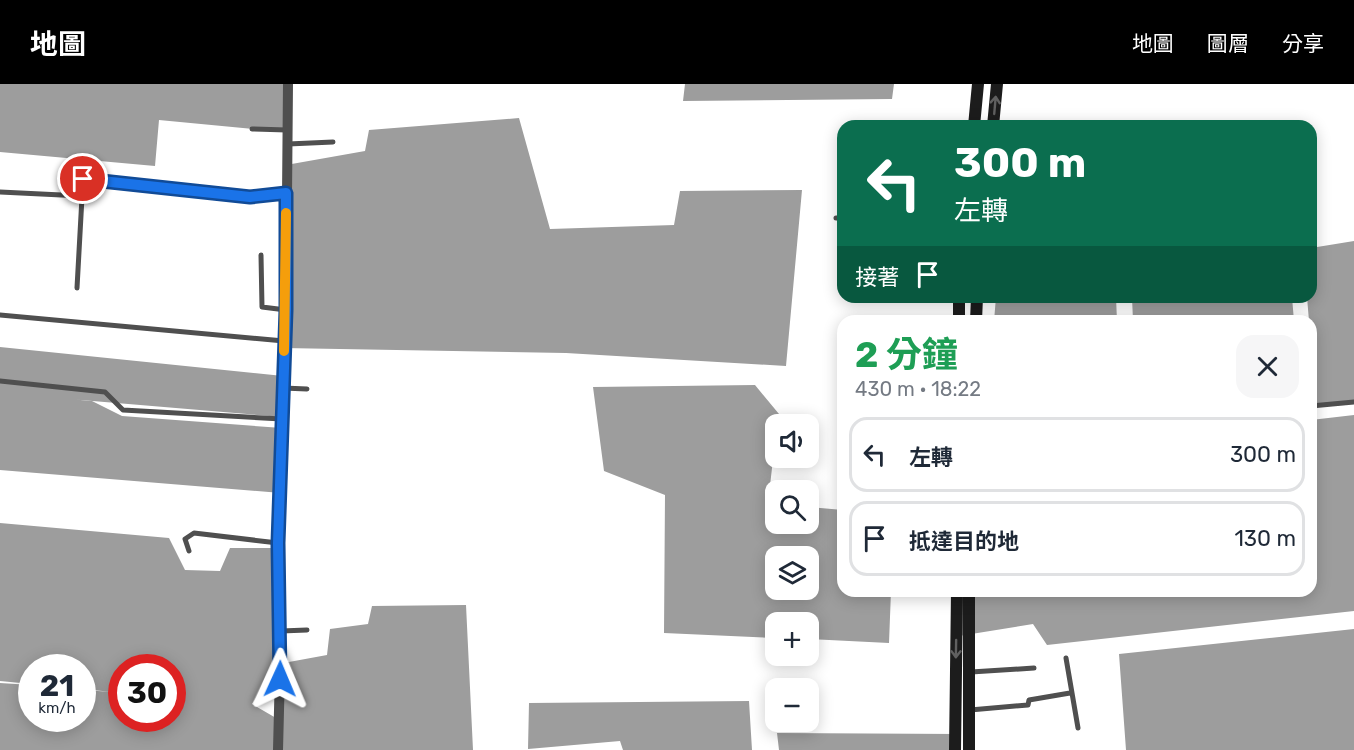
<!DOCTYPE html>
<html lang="zh-TW">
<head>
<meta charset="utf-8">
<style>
	:root { --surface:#fff; --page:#f6f6f7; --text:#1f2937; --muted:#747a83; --line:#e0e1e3; --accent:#000 }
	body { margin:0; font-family:Rubik,"Noto Sans TC",sans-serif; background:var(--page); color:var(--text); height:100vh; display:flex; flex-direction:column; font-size:22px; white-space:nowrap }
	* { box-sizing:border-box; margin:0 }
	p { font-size:20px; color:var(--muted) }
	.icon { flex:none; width:33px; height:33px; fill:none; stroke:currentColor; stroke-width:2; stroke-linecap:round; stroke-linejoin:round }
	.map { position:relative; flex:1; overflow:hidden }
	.drawer { position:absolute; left:837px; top:231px; width:480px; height:282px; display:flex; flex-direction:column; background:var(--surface); border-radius:18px; box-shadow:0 3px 15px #0003 }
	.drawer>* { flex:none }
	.hud { position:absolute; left:837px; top:36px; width:480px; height:183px; border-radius:18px; box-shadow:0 3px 15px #0003; background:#0b6e4f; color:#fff; overflow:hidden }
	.buttons { position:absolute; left:765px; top:330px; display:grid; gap:12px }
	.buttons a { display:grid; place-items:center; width:54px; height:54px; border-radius:12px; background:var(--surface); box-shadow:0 3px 15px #0003; font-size:30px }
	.speed { position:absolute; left:18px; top:570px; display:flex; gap:12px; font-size:30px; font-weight:700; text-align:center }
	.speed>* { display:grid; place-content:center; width:78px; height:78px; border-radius:50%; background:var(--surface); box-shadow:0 3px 15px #0003; line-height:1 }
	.speed small { font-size:15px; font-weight:400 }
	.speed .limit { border:9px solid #d22; background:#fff; color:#111 }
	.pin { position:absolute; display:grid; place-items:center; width:51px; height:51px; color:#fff; margin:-26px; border:3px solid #fff; border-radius:50%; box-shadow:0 2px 6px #0007 }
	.me { position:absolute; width:66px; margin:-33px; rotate:1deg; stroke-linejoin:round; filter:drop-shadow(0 0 4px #0008) }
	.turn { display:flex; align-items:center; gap:21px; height:126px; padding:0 18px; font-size:27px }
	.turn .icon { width:78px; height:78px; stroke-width:2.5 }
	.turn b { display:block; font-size:42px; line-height:51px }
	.then { display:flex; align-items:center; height:57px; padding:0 18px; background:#0003; gap:12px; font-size:22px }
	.round { display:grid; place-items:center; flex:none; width:63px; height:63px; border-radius:18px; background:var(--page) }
	.head { display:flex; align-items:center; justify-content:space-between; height:102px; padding:0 18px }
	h1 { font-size:36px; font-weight:700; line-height:45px; color:#1e9e55 }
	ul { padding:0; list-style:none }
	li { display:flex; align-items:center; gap:18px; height:75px; margin:0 12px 9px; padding:0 6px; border:3px solid var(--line); border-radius:18px }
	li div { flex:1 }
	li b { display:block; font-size:22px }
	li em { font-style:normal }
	header { display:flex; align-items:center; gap:36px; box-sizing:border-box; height:84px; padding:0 30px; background:var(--accent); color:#fff }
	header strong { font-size:28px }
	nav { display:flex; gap:33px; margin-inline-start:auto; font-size:21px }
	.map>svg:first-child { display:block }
	.water { fill:#9d9d9d; fill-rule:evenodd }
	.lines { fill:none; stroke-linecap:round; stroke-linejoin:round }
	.lane { stroke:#4f4f4f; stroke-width:5 }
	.street { stroke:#4f4f4f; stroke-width:10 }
	.secondary { stroke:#1c1c1c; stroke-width:12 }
	.oneway { stroke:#606060 }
	.route-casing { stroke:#114b97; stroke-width:15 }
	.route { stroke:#1a73e8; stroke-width:10 }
	.slow { stroke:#f59e0b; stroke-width:10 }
</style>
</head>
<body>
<header>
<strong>地圖</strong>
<nav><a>地圖</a><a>圖層</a><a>分享</a></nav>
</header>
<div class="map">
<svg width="1354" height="666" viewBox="0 0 1354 666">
	<rect width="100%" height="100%" fill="#fff"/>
	<path class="water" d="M0,0H286V48L159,36L155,82L0,68Z
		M685,0H894L892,15L683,17Z
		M519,34L550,145L674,141L680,107L802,106L786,282L566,269L283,264L286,81L365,67L369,46Z
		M1354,157V316L1314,322L1311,237H1309L1307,213H1311V164Z
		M996,213H1116L1117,237H994Z
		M1132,213H1292L1294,237H1133Z
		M0,263L283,292L282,333L57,314L92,317L122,332L282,344L281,409L0,386Z
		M755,301L779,330L778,340H776L775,358L768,419L775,420L776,440H808L809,423L843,426V507H891L889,559L809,555L808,538H776L775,554L664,549L665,411L604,387L593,303ZM776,472H808V506H776Z
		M1354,331V527L1047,561L1033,540L959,552V507H1311V336Z
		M0,439L169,454L185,486L220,487L230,464H280L278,580L327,571L330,545L368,540L372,522L466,521L473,666H0V599L31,601L32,634H82L83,606L112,608L83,605L82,584H32L31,600L0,597ZM277,582L276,634L252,620ZM122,584H172V634H122Z
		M1354,545V666H1126L1119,570Z
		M749,617L752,666H623L620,657L528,665L529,619Z
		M777,649L959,650V666H779Z"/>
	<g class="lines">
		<path class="lane" d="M252,45L287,46
			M288,60L333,58
			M0,108L82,112
			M836,134H843
			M261,171L262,223L286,226
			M77,204L83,95L250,113L286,109
			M0,231L284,257
			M0,297L105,308L123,326L282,335
			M283,304L307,305
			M1311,322L1354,318
			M189,467L185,455L194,449L278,459
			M281,547L307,546
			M1066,574L1078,644
			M971,588L1034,584
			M970,626L1028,621L1029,616L1070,609"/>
		<path class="street" d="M278,666L281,547L278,459L286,226L288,0"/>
		<path class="secondary" d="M974,42L978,0
			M993,42L997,0
			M959,237V213
			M976,237L977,213
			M955,666L957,507
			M969,666V507"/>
	</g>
	<defs><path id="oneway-shaft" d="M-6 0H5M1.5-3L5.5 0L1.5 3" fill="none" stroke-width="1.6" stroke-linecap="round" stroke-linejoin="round" transform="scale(1.5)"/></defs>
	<g class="oneway">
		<use href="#oneway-shaft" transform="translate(995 21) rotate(-85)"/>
		<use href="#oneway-shaft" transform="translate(956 565) rotate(91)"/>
	</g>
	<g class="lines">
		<defs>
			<path id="route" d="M83,95L250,113L286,109V226L278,459L280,595"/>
		</defs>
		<use href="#route" class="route-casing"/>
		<use href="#route" class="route"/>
		<path class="slow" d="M284,267L286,129"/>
	</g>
</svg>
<div class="buttons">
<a><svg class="icon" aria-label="sound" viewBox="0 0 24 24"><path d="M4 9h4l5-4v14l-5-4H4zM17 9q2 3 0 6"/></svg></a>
<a><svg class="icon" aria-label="search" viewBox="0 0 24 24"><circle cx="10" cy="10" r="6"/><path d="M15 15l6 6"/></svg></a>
<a><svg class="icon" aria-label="layers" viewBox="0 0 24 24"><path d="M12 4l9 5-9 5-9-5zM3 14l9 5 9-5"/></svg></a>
<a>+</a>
<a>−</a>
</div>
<div class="speed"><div>21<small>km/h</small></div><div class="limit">30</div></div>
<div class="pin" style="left:83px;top:95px;background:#d93025"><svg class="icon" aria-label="arrive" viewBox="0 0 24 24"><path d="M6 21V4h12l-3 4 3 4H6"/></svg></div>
<svg class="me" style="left:280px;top:595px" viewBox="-20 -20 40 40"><path d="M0-17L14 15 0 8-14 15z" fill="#1a73e8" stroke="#fff" stroke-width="4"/></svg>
<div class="hud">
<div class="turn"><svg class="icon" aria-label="left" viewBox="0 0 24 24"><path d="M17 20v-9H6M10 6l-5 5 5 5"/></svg><div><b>300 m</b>左轉</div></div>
<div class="then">接著<svg class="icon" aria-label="arrive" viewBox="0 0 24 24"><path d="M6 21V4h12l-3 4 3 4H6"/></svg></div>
</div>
<section class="drawer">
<div class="head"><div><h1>2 分鐘</h1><p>430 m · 18:22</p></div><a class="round"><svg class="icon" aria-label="close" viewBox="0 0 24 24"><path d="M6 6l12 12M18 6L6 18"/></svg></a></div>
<ul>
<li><svg class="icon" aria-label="left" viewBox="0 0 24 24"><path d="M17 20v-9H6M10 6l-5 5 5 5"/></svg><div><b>左轉</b></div><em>300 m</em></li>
<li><svg class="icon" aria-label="arrive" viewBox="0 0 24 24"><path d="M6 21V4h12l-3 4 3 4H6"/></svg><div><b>抵達目的地</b></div><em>130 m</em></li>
</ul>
</section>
</div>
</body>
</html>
